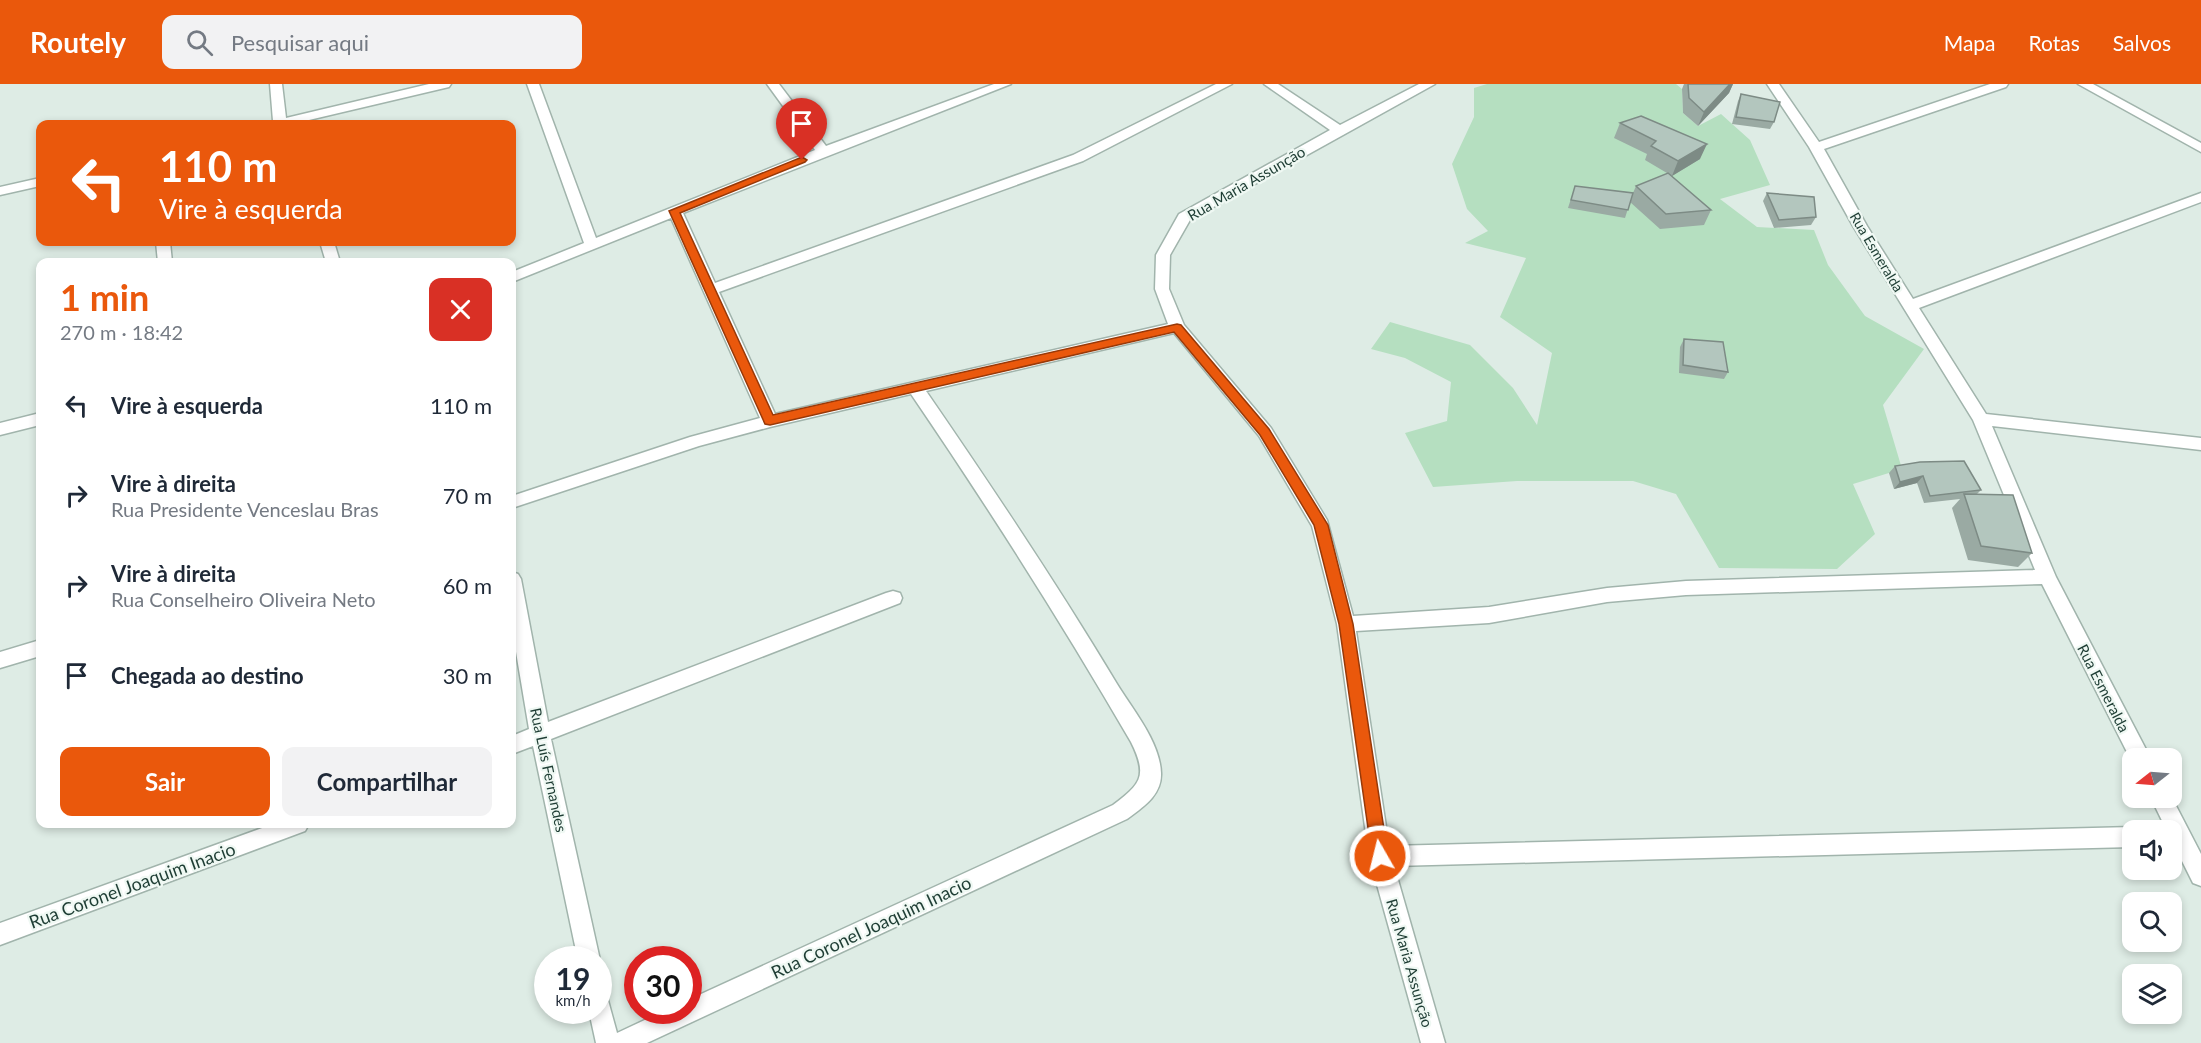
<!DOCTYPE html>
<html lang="pt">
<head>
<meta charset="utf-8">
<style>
	:root { --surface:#fff; --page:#f2f2f3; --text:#1f2937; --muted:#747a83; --accent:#ea580c }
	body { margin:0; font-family:Lato,sans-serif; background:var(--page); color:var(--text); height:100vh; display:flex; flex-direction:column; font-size:22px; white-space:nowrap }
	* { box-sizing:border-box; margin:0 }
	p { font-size:20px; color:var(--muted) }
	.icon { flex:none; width:33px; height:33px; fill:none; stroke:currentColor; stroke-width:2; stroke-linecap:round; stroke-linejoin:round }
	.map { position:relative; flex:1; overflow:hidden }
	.sheet { position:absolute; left:36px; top:174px; width:480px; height:570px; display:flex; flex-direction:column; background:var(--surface); border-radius:12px; box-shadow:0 3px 9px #0003 }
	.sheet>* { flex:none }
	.banner { position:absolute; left:36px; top:36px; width:480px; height:126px; border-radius:12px; box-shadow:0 3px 9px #0003; background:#ea580c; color:#fff; overflow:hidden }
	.needle { width:39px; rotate:253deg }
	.buttons { position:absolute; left:2122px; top:664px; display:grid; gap:12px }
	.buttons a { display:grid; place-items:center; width:60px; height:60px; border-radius:12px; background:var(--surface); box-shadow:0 3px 9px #0003; font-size:30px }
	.speed { position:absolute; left:534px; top:862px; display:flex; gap:12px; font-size:30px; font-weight:700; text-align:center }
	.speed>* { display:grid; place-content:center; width:78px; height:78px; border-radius:50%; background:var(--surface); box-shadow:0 3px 9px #0003; line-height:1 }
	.speed small { font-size:15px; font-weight:400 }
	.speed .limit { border:9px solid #d22; background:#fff; color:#111 }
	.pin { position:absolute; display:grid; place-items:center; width:51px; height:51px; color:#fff; margin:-62px -26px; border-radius:50% 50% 50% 0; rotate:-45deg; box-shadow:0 0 6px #0007 }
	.pin .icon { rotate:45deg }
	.me { position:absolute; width:66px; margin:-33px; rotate:352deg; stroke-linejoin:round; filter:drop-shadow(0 0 4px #0008) }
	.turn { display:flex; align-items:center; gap:21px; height:126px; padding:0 24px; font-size:27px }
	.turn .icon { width:78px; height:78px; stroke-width:2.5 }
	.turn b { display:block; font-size:42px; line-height:51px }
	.round { display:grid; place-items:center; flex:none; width:63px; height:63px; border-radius:12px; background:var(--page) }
	.overview { display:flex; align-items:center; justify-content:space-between; height:102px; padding:0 24px }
	h1 { font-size:36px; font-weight:700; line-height:45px; color:var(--accent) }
	.button { display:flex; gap:12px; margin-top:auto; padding:12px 24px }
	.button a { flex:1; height:69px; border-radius:12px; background:var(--accent); color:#fff; font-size:24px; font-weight:700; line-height:69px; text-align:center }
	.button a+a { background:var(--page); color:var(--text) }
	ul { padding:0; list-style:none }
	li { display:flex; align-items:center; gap:18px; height:90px; padding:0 24px }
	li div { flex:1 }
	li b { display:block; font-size:22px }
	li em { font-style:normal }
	header { display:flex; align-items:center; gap:36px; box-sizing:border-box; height:84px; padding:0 30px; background:var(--accent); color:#fff }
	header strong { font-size:28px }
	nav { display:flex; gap:33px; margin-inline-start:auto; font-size:21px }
	.search { width:420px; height:54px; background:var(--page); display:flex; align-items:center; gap:15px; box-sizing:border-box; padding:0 21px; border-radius:12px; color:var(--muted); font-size:22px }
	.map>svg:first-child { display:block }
	.green { fill:#b5dfc0 }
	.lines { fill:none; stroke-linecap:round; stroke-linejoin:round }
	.minor-casing { stroke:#a1b4ac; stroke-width:3 }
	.minor { fill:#fff; fill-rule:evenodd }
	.wall { fill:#9aaaa3 }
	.shaded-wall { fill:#7d8b85 }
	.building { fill:#b3c6be; stroke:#7d8b85; stroke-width:1.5 }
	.route { fill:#ea580c; stroke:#983908; stroke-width:1.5 }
	.labels { text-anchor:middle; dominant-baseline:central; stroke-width:4.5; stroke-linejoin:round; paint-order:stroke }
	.far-street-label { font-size:14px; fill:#1e3d34; stroke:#eff8f3 }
	.street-label { font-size:15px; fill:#1e3d34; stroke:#eff8f3 }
	.near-street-label { font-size:18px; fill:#1e3d34; stroke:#eff8f3 }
</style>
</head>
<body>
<header>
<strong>Routely</strong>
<div class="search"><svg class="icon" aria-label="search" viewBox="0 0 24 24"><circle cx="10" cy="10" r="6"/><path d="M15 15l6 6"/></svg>Pesquisar aqui</div>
<nav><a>Mapa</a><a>Rotas</a><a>Salvos</a></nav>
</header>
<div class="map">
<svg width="2201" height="959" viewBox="0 0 2201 959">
	<rect width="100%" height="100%" fill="#deece5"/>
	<path class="green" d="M1487,0H1676L1682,5L1683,29L1698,42L1721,30L1750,56L1770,101L1720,115L1757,143L1814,146L1828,181L1865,232L1924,265L1883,321L1902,385L1853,400L1875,450L1837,485L1719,484L1676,410L1633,397H1517L1433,403L1405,349L1447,337L1451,298L1405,274L1371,265L1390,238L1470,261L1513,304L1537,341L1552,269L1500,233L1526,174L1465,159L1488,147L1467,125L1452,80L1474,33V4Z"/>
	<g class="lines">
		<defs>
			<path id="minor" d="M270,0H282L286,34L429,0H451L449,3L292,40H272L273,37Z
				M527,0H539L596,154L815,66L767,0H779L826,62L994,0H1011L683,129L715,199L1073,71L1216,0H1232L1083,77L719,208L775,330L1168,240L1155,205L1156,171L1179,130L1330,46L1264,0H1278L1340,41L1419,0H1435L1190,136L1170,171L1169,205L1184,241L1271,344L1327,436L1353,532L1489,523L1607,504L1686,497L2035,486L1973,336L1853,142L1809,63L1767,0H1779L1819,58L1990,0H2008L2006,3L1824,65L1867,142L1913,215L2201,109V118L1919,224L1986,330L2201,354V366L1992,342L2056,493L2151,675H2133V680L2042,500L1686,511L1607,518L1489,539L1356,547L1389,762L2133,743L2141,747H2133V763L1394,782L1445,959H1421L1369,772L1337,540L1312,442L1259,352L1174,249L926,307C992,403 1057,500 1117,600C1133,626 1160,658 1161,689C1162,711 1143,723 1127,735L647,959H596L589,927H598V906L606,909L617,949L664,927H688V916L1113,721C1141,700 1148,692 1131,658C1062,539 988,423 911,310L770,343L699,362L512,424V412L690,353L760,334L671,134L512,198V188L584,159Z
				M2078,0H2093L2201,59V68Z
				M40,94V102L0,111V103Z
				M156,158H170L172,178H158Z
				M320,158H334L340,178H326Z
				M40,329V341L0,351V339Z
				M512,488L518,490L521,495L548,638L886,509L893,507L900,509L902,514L900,519L551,655L600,876L598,880V876H578L533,662L512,670V652L529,645L512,544Z
				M40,556V572L0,584V568Z
				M2151,714H2172L2201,770V802L2193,799L2172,757V747H2167Z
				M273,740H309L305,747L0,861V839Z"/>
		</defs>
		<use href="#minor" class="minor-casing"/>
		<use href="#minor" class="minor"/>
	</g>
	<path class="wall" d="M1684,0H1733L1729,9L1698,42L1683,29L1682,5Z
		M1741,10L1774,38L1770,45L1732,40L1738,17Z
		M1620,39L1700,75L1672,92L1645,76L1647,70L1614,54Z
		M1575,102L1633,109L1636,102L1711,126L1704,141L1660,145L1630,118L1625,134L1568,124Z
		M1767,109L1816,133L1811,141L1774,144L1763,117Z
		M1684,255L1728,288L1724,295L1679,289L1680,263Z
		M1895,382L1981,406L1977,410L2032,469L2018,483L1968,476L1952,424L1960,415L1924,419L1917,399L1894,405L1889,389Z"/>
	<path class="shaded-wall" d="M1730,0H1733L1729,9L1698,42L1704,28Z
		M1707,60L1700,75L1672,92L1678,77Z
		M1923,392L1917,399L1894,405L1900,398Z"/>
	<path class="building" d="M1688,0H1730L1704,28L1689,14Z
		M1741,10L1780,18L1774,38L1736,33Z
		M1641,32L1707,60L1678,77L1651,62L1656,57L1620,39Z
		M1668,89L1711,126L1666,130L1636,102Z
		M1575,102L1633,109L1628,126L1571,116Z
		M1767,109L1814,113L1816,133L1779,136Z
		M1684,255L1723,258L1728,288L1683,281Z
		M1964,377L1981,406L1930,412L1923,392L1900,398L1895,382L1920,378Z
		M1964,410L2013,411L2032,469L1981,462Z"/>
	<path class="route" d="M802,73L807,76L805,78L680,129L773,331L1177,240L1181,241L1269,345L1328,441L1353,540L1388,772L1386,778L1380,780L1375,778L1372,772L1339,540L1314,441L1260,351L1174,248L770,341L765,340L669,127Z"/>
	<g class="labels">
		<g class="far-street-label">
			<text transform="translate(1877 168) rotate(59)">Rua Esmeralda</text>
		</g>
		<g class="street-label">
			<text transform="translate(1246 99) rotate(-30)">Rua Maria Assunção</text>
			<text transform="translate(2104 604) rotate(63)">Rua Esmeralda</text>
			<text transform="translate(549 686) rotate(78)">Rua Luís Fernandes</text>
			<text transform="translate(1410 879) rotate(74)">Rua Maria Assunção</text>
		</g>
		<g class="near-street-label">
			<text transform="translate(132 801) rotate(-20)">Rua Coronel Joaquim Inacio</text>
			<text transform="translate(871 843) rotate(-25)">Rua Coronel Joaquim Inacio</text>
		</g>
	</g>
</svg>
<div class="buttons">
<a><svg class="needle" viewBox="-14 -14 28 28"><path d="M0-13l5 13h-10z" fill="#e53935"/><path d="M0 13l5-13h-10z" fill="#747a83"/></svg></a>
<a><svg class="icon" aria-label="sound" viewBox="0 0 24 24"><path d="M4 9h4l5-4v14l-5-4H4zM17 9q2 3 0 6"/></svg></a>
<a><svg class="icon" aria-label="search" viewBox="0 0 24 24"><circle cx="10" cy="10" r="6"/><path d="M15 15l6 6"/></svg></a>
<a><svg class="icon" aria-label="layers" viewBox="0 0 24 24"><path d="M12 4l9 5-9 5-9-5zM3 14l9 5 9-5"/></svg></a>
</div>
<div class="speed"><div>19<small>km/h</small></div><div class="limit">30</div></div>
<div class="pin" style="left:802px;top:76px;background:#d93025"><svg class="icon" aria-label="arrive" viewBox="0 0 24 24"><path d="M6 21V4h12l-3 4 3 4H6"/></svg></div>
<svg class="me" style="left:1380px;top:772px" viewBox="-20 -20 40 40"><circle r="17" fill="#ea580c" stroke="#fff" stroke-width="3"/><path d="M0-11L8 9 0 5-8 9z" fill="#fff"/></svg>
<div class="banner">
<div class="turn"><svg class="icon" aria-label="left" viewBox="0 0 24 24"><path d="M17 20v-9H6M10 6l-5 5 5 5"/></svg><div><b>110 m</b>Vire à esquerda</div></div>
</div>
<section class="sheet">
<div class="overview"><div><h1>1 min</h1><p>270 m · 18:42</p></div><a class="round" style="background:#d93025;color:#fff"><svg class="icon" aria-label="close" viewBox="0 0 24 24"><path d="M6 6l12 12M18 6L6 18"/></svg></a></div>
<ul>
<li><svg class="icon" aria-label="left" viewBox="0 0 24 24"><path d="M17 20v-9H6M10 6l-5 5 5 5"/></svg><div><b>Vire à esquerda</b></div><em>110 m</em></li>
<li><svg class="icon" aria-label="right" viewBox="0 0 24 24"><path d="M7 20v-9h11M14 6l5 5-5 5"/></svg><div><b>Vire à direita</b><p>Rua Presidente Venceslau Bras</p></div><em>70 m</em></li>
<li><svg class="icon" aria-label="right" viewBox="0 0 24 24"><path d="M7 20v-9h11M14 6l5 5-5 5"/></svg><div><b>Vire à direita</b><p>Rua Conselheiro Oliveira Neto</p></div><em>60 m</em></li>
<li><svg class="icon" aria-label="arrive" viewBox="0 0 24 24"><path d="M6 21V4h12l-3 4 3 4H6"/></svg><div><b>Chegada ao destino</b></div><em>30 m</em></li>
</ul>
<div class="button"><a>Sair</a><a>Compartilhar</a></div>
</section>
</div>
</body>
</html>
